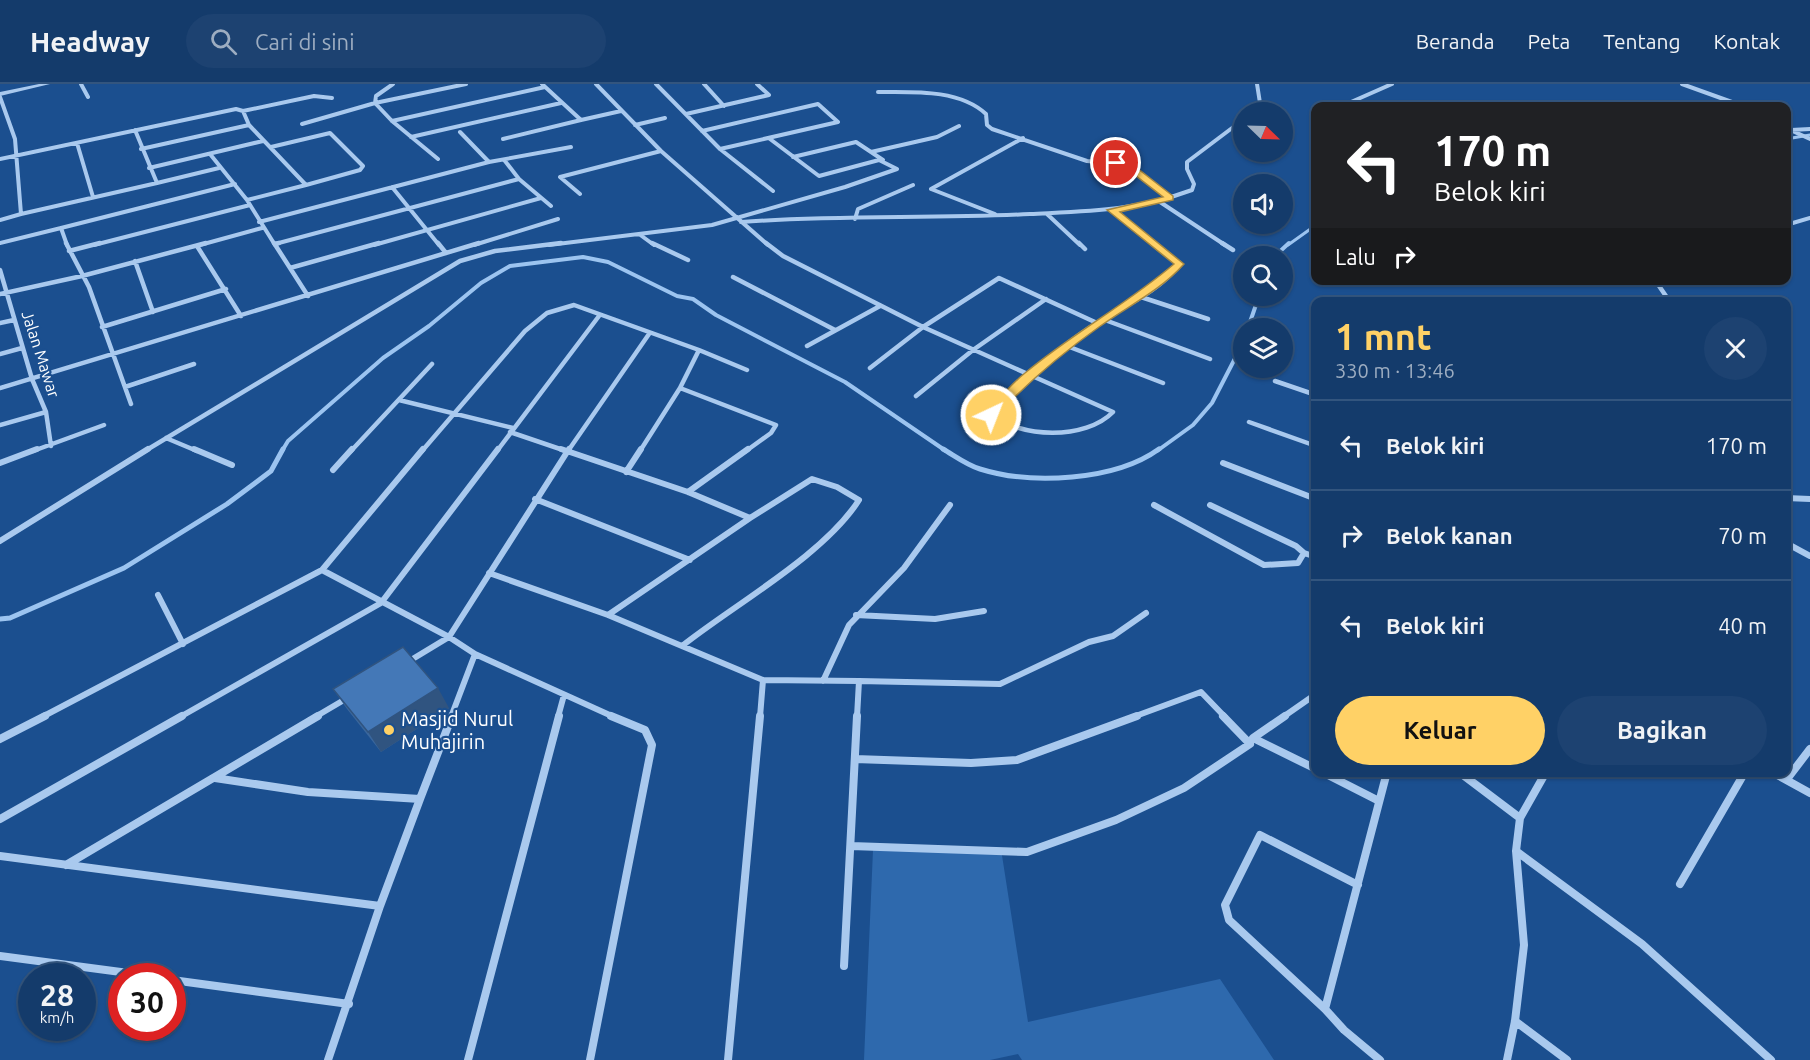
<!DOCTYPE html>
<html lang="id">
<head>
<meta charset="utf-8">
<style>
	:root { --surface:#143b6b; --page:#1d4271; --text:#f1f3f6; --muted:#9dadc1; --line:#33557e; --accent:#ffd166 }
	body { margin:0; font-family:Ubuntu,sans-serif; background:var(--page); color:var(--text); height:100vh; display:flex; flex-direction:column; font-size:22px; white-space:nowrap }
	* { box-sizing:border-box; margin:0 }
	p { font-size:20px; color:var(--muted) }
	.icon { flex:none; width:33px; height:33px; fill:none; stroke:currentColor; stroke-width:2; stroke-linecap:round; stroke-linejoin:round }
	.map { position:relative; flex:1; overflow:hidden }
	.side { position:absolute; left:1311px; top:213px; width:480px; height:480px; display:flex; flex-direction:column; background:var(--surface); border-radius:12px; box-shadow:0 2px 4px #0004,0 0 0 2px var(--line) }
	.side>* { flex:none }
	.guide { position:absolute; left:1311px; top:18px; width:480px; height:183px; border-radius:12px; box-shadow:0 2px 4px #0004,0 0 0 2px var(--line); background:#202124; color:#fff; overflow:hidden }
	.needle { width:39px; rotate:113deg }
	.controls { position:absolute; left:1233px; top:18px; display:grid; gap:12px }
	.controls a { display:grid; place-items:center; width:60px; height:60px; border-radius:50%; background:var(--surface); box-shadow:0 2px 4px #0004,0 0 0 2px var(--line); font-size:30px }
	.speed { position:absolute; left:18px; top:879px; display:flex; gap:12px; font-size:30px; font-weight:700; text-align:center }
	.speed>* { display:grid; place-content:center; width:78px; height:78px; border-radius:50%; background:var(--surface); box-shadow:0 2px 4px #0004,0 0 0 2px var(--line); line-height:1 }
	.speed small { font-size:15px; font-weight:400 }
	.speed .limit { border:9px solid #d22; background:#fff; color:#111 }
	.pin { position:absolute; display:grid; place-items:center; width:51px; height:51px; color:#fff; margin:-26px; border:3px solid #fff; border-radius:50%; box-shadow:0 2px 6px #0007 }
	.me { position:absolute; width:66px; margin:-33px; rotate:43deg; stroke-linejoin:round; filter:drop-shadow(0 0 4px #0008) }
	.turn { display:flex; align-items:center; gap:21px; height:126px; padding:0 24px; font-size:27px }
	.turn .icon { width:78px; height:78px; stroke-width:2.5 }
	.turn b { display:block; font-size:42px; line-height:51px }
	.then { display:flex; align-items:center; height:57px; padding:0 24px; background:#0003; gap:12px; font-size:22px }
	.round { display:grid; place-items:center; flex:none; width:63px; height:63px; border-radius:32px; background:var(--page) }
	.summary { display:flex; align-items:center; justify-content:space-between; height:102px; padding:0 24px }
	h1 { font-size:36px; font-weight:700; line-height:45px; color:var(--accent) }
	.button { display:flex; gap:12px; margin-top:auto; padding:12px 24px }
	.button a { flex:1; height:69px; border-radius:36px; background:var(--accent); color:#111; font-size:24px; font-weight:700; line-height:69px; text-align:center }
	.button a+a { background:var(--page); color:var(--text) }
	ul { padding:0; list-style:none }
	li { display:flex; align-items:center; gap:18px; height:90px; padding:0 24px; border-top:2px solid var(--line) }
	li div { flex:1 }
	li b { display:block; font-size:22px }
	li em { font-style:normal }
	header { display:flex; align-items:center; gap:36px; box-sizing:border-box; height:84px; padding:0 30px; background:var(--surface); border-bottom:2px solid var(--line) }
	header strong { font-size:28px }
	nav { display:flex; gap:33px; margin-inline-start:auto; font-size:21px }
	.search { width:420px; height:54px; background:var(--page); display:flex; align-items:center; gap:15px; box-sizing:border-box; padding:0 21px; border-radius:33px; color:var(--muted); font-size:22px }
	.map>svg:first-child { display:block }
	.green { fill:#2e69ad }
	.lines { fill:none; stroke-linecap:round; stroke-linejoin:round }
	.stream-far2 { stroke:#9cc4f0; stroke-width:3 }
	.stream-far1 { stroke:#9cc4f0; stroke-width:4 }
	.stream { stroke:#9cc4f0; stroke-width:5 }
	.minor-far3 { stroke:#a9c9ee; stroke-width:4 }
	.minor-far2 { stroke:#a9c9ee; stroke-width:4.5 }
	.minor-far1 { stroke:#a9c9ee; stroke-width:6 }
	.minor { stroke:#a9c9ee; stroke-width:8 }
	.tertiary { fill:#a9c9ee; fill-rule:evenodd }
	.wall { fill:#3a679d }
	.shaded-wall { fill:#305480 }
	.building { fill:#4478b7; stroke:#305480; stroke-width:1.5 }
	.route { fill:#ffd166; stroke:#a68842; stroke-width:1.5 }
	.poi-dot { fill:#ffd166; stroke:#1b4f8f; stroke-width:2 }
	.labels { text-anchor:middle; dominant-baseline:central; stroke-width:4.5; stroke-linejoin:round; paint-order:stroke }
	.far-street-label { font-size:16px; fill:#fff; stroke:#1b4f8f }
	.poi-label { font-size:20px; fill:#fff; stroke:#1b4f8f; text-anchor:start }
</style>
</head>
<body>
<header>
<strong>Headway</strong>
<div class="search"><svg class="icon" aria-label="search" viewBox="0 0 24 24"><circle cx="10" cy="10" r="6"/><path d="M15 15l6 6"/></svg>Cari di sini</div>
<nav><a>Beranda</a><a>Peta</a><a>Tentang</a><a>Kontak</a></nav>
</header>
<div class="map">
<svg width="1810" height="976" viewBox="0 0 1810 976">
	<rect width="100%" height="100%" fill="#1b4f8f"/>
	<path class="green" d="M1001,765L1028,938L1220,895L1274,976H1022L1018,970L990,976H864L873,766Z"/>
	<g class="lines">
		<path class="stream-far2" d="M1786,55L1810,51
			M1288,161L1316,141"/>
		<path class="stream-far1" d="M1275,172L1289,159
			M1248,244L1259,212
			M282,367L288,357L383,274L429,242L481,199L510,182L583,173L608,178L677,212L693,215L716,231L845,298L946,367
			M1157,367L1193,341L1212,319L1244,257"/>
		<path class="stream" d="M943,365C955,372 967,381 980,385C1031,401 1115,397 1159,365
			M0,535L10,534L124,484L227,420L271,387L283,365"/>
		<path class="minor-far3" d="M81,0L88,13
			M393,0L376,12L375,19L392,37L438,75
			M542,0L581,36L621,27
			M596,0L661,67L768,161
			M656,0L720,65L773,107
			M704,0L724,22
			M757,0L769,11
			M1682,0L1743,22
			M878,8C913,8 959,5 986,30L987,41L992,45L1087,77L1127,81L1170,114
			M0,13L15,55L21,130L0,136
			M1342,22L1392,0
			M243,27L249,41L306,101L247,116
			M1253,28L1260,19L1257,0
			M686,30L769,11
			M392,37L545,3
			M302,40L375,19L466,0
			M635,41L665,34
			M1786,44L1810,55
			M1791,46L1810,45
			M702,47L818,20L838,38L720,65
			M460,48L489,78
			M411,53L561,19
			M503,55L581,36
			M77,59L93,113
			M271,63L330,49L363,82L360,86L306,101
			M141,65L249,41
			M871,68L937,53L959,42
			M210,70L247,116L275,161
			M793,73L856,58L883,76
			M0,75L236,25L243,27L314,12L332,14
			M505,77L519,95L551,122
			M149,84L263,57
			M157,99L219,84
			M392,103L439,161
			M931,105L1023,54
			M931,105L995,130
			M580,110L560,93L661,67
			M1160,118L1225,161
			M1111,126L1155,161
			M21,130L157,99L135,46
			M1047,130L1080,161
			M855,135L858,125L913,101
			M259,138L489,78L571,63
			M741,138C837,131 934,135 1030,130C1089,127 1135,127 1192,106L1194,100L1187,85V78L1244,35
			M1786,141L1810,134
			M639,150L654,161
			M0,159L61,144
			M275,160L519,95
			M67,161L61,144L235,100
			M94,161L250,121
			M200,161L262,144
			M374,161L541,114
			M474,161L558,135
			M549,161L712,141L845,103L897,85L879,76L819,92L770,55"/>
		<path class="minor-far2" d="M66,159L89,203L131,320
			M274,159L308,212
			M438,159L446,169
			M652,159L688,176
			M766,159L783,172L923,243L1030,291
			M1079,159L1085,165
			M1222,159L1233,166
			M275,160L279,159
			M197,162L241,232
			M69,167L100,159
			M135,177L153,228
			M290,184L379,159
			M0,186L32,295L46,328L51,362
			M733,193L835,246
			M1655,196L1670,218
			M0,210L82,192L206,159
			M1141,213L1208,235
			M1105,236L1210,275
			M0,239L14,236
			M102,243L226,205
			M807,262L880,222
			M1067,262L1163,299
			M699,266L747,286
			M0,270L22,264
			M870,284L923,243L999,194L1097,239
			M1030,291L1113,328C1086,356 1019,355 991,329Z
			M1030,291C1051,272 1073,254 1097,239C1126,221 1158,208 1180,180L1153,159
			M1275,297L1316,311
			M125,303L194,280
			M0,304L479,159
			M916,312L973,266L1046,215
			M399,316L513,344
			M1249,338L1316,362
			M0,341L46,328
			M510,348L566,367
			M166,354L197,367
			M33,367L104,341
			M145,367L460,177L495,167L561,159
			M351,367L432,280
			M422,367L525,247L547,229L574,221L699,266L680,304
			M497,367L599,232
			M568,367L649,250
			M640,367L680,304L776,341L771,349L746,367"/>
		<path class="minor-far1" d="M194,365L232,381
			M0,379L37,365
			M1223,379L1316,415
			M333,386L352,365
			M626,388L641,365
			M688,408L748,365
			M1786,414L1810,415
			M535,415L690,476
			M1154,421L1264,481L1298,479L1304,469L1316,473
			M1210,421L1296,462L1304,469
			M0,457L148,365
			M1786,459L1810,472
			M322,486L449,553L475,570L451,633
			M489,489L608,531L750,434L688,408L561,365
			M158,511L183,560
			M608,531L763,596L760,633
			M856,531L935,535L984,527
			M682,562C735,520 824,471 859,416L837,403L812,395L750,434
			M475,570L614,633
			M406,579L449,553L569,365
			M763,596L859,597L857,633
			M823,597L849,541L904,484L950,421
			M859,597L1000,600L1089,558L1113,552L1146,529
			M42,633L322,486L423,365
			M180,633L381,519L498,365
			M315,633L349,613
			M558,633L564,611
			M1133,633L1201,608L1225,633
			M1283,633L1316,610"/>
		<path class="minor" d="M1285,632L1253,654L1316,685
			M0,655L45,632
			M855,675L971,679L1017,676L1137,632
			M1322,688L1379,717
			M1459,688L1520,734
			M1772,688L1810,709
			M215,694L308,708L420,715L380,822
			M1787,695L1810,665
			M420,715L452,632
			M0,735L182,632
			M851,762L1027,768L1116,736L1184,704L1250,660L1223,632
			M1516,767L1520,734L1546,688
			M0,772L380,822L328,976
			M66,781L318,632
			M1680,800L1745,688
			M0,872L151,892
			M844,882L857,632
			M172,896L349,920
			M1325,925L1229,836L1225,821L1260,751L1358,801
			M1515,937L1567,976
			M468,976L559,632
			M590,976L652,661L645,646L611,632
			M728,976L760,632
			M1380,976L1344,946L1325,925L1387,688
			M1507,976L1515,937L1524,861L1516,767L1642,860L1771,976"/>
		<path class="tertiary" d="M39,0H50L0,12V8Z"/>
	</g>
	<path class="wall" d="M333,605L449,624L381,668L347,625Z"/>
	<path class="shaded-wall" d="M438,604L449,624L381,668L368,648Z"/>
	<path class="building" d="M403,563L438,604L368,648L333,605Z"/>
	<path class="route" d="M1113,77L1133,81L1173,112V116L1120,128L1184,180C1160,207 1128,222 1099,243C1061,270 1027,299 995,333H987V328C999,315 1011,300 1025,289C1073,249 1127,220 1174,180L1107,126L1163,113L1127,85L1113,81Z"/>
	<circle class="poi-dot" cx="389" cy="646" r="6"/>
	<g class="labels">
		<g class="far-street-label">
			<text transform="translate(41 270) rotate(72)">Jalan Mawar</text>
		</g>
		<g class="poi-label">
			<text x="401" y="634">Masjid Nurul<tspan x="401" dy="23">Muhajirin</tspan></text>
		</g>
	</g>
</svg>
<div class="controls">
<a><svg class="needle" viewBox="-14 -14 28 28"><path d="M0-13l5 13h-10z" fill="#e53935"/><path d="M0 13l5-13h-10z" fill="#9dadc1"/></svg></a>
<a><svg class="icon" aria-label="sound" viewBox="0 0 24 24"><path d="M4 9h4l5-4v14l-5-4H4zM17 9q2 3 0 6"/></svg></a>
<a><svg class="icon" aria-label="search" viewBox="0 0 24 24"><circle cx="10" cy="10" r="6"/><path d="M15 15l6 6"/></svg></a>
<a><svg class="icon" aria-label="layers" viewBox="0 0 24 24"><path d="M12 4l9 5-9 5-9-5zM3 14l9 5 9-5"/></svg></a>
</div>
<div class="speed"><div>28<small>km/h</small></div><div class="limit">30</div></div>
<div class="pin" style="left:1116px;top:79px;background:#d93025"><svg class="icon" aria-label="arrive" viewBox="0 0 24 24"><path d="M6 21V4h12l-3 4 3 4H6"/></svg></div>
<svg class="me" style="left:991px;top:331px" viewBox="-20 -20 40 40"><circle r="17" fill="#ffd166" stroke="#fff" stroke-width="3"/><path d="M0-11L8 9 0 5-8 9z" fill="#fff"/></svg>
<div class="guide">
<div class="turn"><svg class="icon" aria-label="left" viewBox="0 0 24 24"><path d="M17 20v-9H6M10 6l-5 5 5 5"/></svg><div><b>170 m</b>Belok kiri</div></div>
<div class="then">Lalu<svg class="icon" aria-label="right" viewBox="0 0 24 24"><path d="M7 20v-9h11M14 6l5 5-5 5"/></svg></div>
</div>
<section class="side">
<div class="summary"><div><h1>1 mnt</h1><p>330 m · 13:46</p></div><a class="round"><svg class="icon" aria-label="close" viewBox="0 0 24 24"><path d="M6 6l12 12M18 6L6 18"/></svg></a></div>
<ul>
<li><svg class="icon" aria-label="left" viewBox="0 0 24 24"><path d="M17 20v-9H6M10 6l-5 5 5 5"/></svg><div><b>Belok kiri</b></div><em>170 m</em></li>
<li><svg class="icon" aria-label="right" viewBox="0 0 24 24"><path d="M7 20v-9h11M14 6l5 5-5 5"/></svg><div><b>Belok kanan</b></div><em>70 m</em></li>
<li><svg class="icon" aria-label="left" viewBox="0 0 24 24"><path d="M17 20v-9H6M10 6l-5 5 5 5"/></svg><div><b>Belok kiri</b></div><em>40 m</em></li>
</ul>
<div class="button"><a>Keluar</a><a>Bagikan</a></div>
</section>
</div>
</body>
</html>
